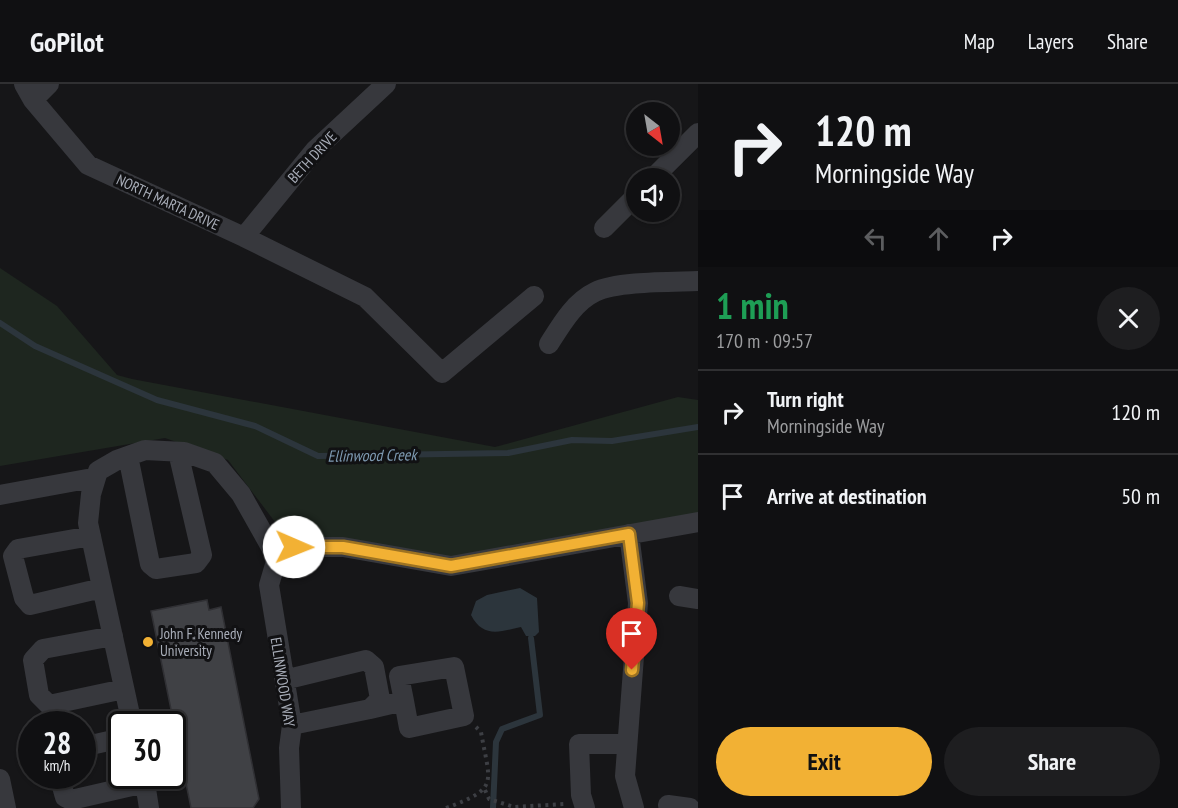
<!DOCTYPE html>
<html lang="en">
<head>
<meta charset="utf-8">
<style>
	:root { --surface:#101012; --page:#1e1e20; --text:#f1f3f6; --muted:#9c9d9f; --line:#303032; --accent:#f2b134 }
	body { margin:0; font-family:"PT Sans Narrow",sans-serif; background:var(--page); color:var(--text); height:100vh; display:flex; flex-direction:column; font-size:22px; white-space:nowrap }
	* { box-sizing:border-box; margin:0 }
	p { font-size:20px; color:var(--muted) }
	.icon { flex:none; width:33px; height:33px; fill:none; stroke:currentColor; stroke-width:2; stroke-linecap:round; stroke-linejoin:round }
	.map { position:relative; flex:1; overflow:hidden }
	.side { display:flex; flex-direction:column; background:var(--surface); width:480px }
	.side>* { flex:none }
	.guide { background:#101012; color:var(--text); overflow:hidden }
	.needle { width:39px; rotate:149deg }
	.fabs { position:absolute; left:626px; top:18px; display:grid; gap:12px }
	.fabs a { display:grid; place-items:center; width:54px; height:54px; border-radius:50%; background:var(--surface); box-shadow:0 2px 4px #0004,0 0 0 2px var(--line); font-size:30px }
	.speed { position:absolute; left:18px; top:627px; display:flex; gap:12px; font-size:30px; font-weight:700; text-align:center }
	.speed>* { display:grid; place-content:center; width:78px; height:78px; border-radius:50%; background:var(--surface); box-shadow:0 2px 4px #0004,0 0 0 2px var(--line); line-height:1 }
	.speed small { font-size:15px; font-weight:400 }
	.speed .limit { border:3px solid #111; border-radius:9px; background:#fff; color:#111 }
	.pin { position:absolute; display:grid; place-items:center; width:51px; height:51px; color:#fff; margin:-62px -26px; border-radius:50% 50% 50% 0; rotate:-45deg; box-shadow:0 0 6px #0007 }
	.pin .icon { rotate:45deg }
	.me { position:absolute; width:66px; margin:-33px; rotate:91deg; stroke-linejoin:round; filter:drop-shadow(0 0 4px #0008) }
	.turn { display:flex; align-items:center; gap:21px; height:126px; padding:0 18px; font-size:27px }
	.turn .icon { width:78px; height:78px; stroke-width:2.5 }
	.turn b { display:block; font-size:42px; line-height:51px }
	.lanes { display:flex; align-items:center; height:57px; padding:0 18px; background:#0003; justify-content:center; gap:30px; direction:ltr }
	.lanes .off { opacity:.35 }
	.round { display:grid; place-items:center; flex:none; width:63px; height:63px; border-radius:32px; background:var(--page) }
	.summary { display:flex; align-items:center; justify-content:space-between; height:102px; padding:0 18px }
	h1 { font-size:36px; font-weight:700; line-height:45px; color:#1e9e55 }
	.primary-button { display:flex; gap:12px; margin-top:auto; padding:12px 18px }
	.primary-button a { flex:1; height:69px; border-radius:36px; background:var(--accent); color:#111; font-size:24px; font-weight:700; line-height:69px; text-align:center }
	.primary-button a+a { background:var(--page); color:var(--text) }
	ul { padding:0; list-style:none }
	li { display:flex; align-items:center; gap:18px; height:84px; padding:0 18px; border-top:2px solid var(--line) }
	li div { flex:1 }
	li b { display:block; font-size:22px }
	li em { font-style:normal }
	header { display:flex; align-items:center; gap:36px; box-sizing:border-box; height:84px; padding:0 30px; background:var(--surface); border-bottom:2px solid var(--line) }
	header strong { font-size:28px }
	nav { display:flex; gap:33px; margin-inline-start:auto; font-size:21px }
	main { display:flex; flex:1; min-height:0 }
	.map>svg:first-child { display:block }
	.green { fill:#1e261f }
	.water { fill:#2c353c }
	.lines { fill:none; stroke-linecap:round; stroke-linejoin:round }
	.stream { stroke:#2c353c; stroke-width:6 }
	.building { fill:#404145; stroke:#303034; stroke-width:1.5 }
	.path { stroke:#3d3f44; stroke-width:4; stroke-dasharray:3 4.5; stroke-linecap:butt }
	.minor { stroke:#37383d; stroke-width:20 }
	.route-casing { stroke:#9d7322; stroke-width:15 }
	.route { stroke:#f2b134; stroke-width:10 }
	.poi-dot { fill:#f2b134; stroke:#111113; stroke-width:2 }
	.labels { text-anchor:middle; dominant-baseline:central; stroke-width:6; stroke-linejoin:round; paint-order:stroke }
	.street-label { font-size:15px; fill:#a8adb8; stroke:#111113 }
	.poi-label { font-size:15px; fill:#a8adb8; stroke:#111113; text-anchor:start }
	.water-label { font-size:16px; font-style:italic; fill:#7f9bb3; stroke:#111113 }
</style>
</head>
<body>
<header>
<strong>GoPilot</strong>
<nav><a>Map</a><a>Layers</a><a>Share</a></nav>
</header>
<main>
<div class="map">
<svg width="698" height="724" viewBox="0 0 698 724">
	<rect width="100%" height="100%" fill="#161618"/>
	<path class="green" d="M0,184L57,222L117,291L132,295L495,363L678,313L698,316V439L451,482L294,463L228,376L165,354L0,382Z"/>
	<path class="water" d="M520,504L537,514L539,548L535,552H526L521,543C499,548 483,554 471,531L476,517L487,511Z"/>
	<g class="lines">
		<path class="stream" d="M0,239L35,262L157,316L255,342L318,372L508,369L572,356L612,357L698,343
			M493,724L496,658L502,645L540,631L531,554"/>
	</g>
	<path class="building" d="M207,516L209,526L221,523L259,715L253,724H191L151,527Z"/>
	<g class="lines">
		<path class="path" d="M485,706L489,715L514,723L565,720
			M446,724C500,704 490,700 481,648L476,643"/>
		<path class="minor" d="M24,0L33,16L88,81L244,153L365,213L442,289L534,212
			M33,16L49,0
			M653,94L698,49
			M604,144L636,112
			M244,153L315,66L386,0
			M549,260C561,241 574,218 595,208C617,197 672,198 698,197
			M128,372L150,480L156,485L196,479L202,471L178,368
			M0,411L87,395L94,399
			M629,450L638,519L625,692L634,724
			M91,452L18,465L13,472L24,514L30,521L102,504
			M277,474L294,463H343L451,482L698,438
			M277,474L269,501L292,641L289,664L291,724
			M679,512L698,515
			M113,552L43,565L33,576L39,611L49,621L124,605
			M284,596L366,576L374,583L380,615L370,625L292,641
			M370,625L404,617L409,644L464,632L454,583L399,592L404,617
			M132,640L88,439L91,410L98,387L117,376L145,366L184,368L215,379L241,410L277,474
			M82,663L122,654
			M59,692L65,713L71,716L145,699
			M144,692L149,724
			M0,695L6,724
			M668,721L690,724
			M585,724L581,711L579,660H626"/>
	</g>
	<g class="lines">
		<defs>
			<path id="route" d="M294,463H343L451,482L629,450L638,519L632,586"/>
		</defs>
		<use href="#route" class="route-casing"/>
		<use href="#route" class="route"/>
	</g>
	<circle class="poi-dot" cx="148" cy="558" r="6"/>
	<g class="labels">
		<g class="street-label">
			<text transform="translate(312 73) rotate(-47)">BETH DRIVE</text>
			<text transform="translate(168 118) rotate(25)">NORTH MARTA DRIVE</text>
			<text transform="translate(283 598) rotate(81)">ELLINWOOD WAY</text>
		</g>
		<g class="poi-label">
			<text x="160" y="549">John F. Kennedy<tspan x="160" dy="17">University</tspan></text>
		</g>
		<g class="water-label">
			<text transform="translate(372 371) rotate(-1)">Ellinwood Creek</text>
		</g>
	</g>
</svg>
<div class="fabs">
<a><svg class="needle" viewBox="-14 -14 28 28"><path d="M0-13l5 13h-10z" fill="#e53935"/><path d="M0 13l5-13h-10z" fill="#9c9d9f"/></svg></a>
<a><svg class="icon" aria-label="sound" viewBox="0 0 24 24"><path d="M4 9h4l5-4v14l-5-4H4zM17 9q2 3 0 6"/></svg></a>
</div>
<div class="speed"><div>28<small>km/h</small></div><div class="limit">30</div></div>
<div class="pin" style="left:632px;top:586px;background:#d93025"><svg class="icon" aria-label="arrive" viewBox="0 0 24 24"><path d="M6 21V4h12l-3 4 3 4H6"/></svg></div>
<svg class="me" style="left:294px;top:463px" viewBox="-20 -20 40 40"><circle r="19" fill="#fff"/><path d="M0-13L10 11 0 6-10 11z" fill="#f2b134"/></svg>
</div>
<section class="side">
<div class="guide">
<div class="turn"><svg class="icon" aria-label="right" viewBox="0 0 24 24"><path d="M7 20v-9h11M14 6l5 5-5 5"/></svg><div><b>120 m</b>Morningside Way</div></div>
<div class="lanes"><svg class="icon off" aria-label="left" viewBox="0 0 24 24"><path d="M17 20v-9H6M10 6l-5 5 5 5"/></svg><svg class="icon off" aria-label="ahead" viewBox="0 0 24 24"><path d="M12 20V5M6 11l6-6 6 6"/></svg><svg class="icon" aria-label="right" viewBox="0 0 24 24"><path d="M7 20v-9h11M14 6l5 5-5 5"/></svg></div>
</div>
<div class="summary"><div><h1>1 min</h1><p>170 m · 09:57</p></div><a class="round"><svg class="icon" aria-label="close" viewBox="0 0 24 24"><path d="M6 6l12 12M18 6L6 18"/></svg></a></div>
<ul>
<li><svg class="icon" aria-label="right" viewBox="0 0 24 24"><path d="M7 20v-9h11M14 6l5 5-5 5"/></svg><div><b>Turn right</b><p>Morningside Way</p></div><em>120 m</em></li>
<li><svg class="icon" aria-label="arrive" viewBox="0 0 24 24"><path d="M6 21V4h12l-3 4 3 4H6"/></svg><div><b>Arrive at destination</b></div><em>50 m</em></li>
</ul>
<div class="primary-button"><a>Exit</a><a>Share</a></div>
</section>
</main>
</body>
</html>
